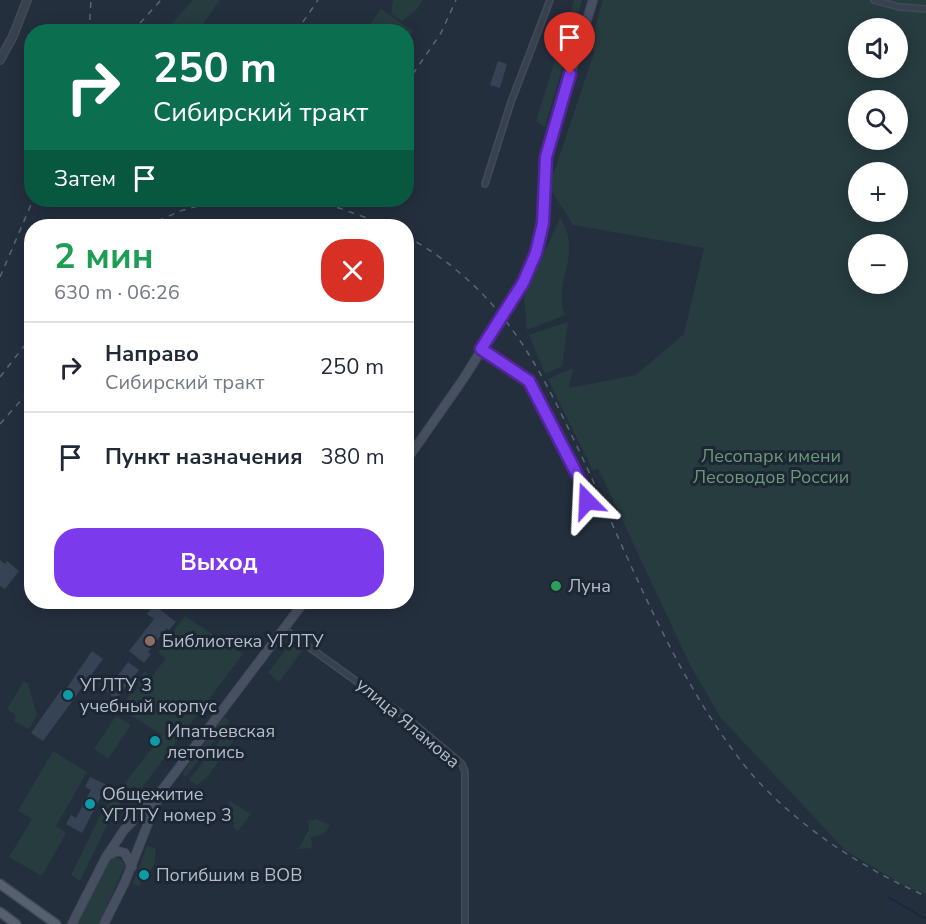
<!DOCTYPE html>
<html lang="ru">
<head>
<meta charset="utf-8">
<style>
	:root { --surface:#fff; --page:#f6f6f7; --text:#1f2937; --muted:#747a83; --line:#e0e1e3; --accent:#7c3aed }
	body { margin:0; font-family:"Nunito Sans",sans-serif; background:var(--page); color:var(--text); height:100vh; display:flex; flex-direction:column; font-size:22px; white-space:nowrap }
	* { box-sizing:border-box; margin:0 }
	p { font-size:20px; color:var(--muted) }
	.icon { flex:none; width:33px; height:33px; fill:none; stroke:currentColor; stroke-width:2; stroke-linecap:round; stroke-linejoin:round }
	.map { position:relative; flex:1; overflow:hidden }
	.side { position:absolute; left:24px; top:219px; width:390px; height:390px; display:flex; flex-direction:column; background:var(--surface); border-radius:24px; box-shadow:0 3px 15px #0003 }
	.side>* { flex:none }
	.guide { position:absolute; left:24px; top:24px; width:390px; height:183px; border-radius:24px; box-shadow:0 3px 15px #0003; background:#0b6e4f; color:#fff; overflow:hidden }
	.tools { position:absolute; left:848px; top:18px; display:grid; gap:12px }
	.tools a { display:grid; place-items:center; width:60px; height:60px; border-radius:50%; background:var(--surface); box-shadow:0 3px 15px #0003; font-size:30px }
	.pin { position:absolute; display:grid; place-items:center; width:51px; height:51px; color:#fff; margin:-62px -26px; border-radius:50% 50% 50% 0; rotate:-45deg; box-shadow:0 0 6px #0007 }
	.pin .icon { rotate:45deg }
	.me { position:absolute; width:66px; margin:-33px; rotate:339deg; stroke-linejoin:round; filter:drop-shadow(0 0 4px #0008) }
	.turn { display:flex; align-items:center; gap:21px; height:126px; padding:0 30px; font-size:27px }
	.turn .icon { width:78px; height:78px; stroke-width:2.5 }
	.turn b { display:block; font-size:42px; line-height:51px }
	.then { display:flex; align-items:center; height:57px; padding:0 30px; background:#0003; gap:12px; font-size:22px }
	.round { display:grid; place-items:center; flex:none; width:63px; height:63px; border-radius:24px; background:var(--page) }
	.headline { display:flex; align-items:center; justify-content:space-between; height:102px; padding:0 30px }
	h1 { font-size:36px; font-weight:700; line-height:45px; color:#1e9e55 }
	.button { display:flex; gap:12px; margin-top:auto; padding:12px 30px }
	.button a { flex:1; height:69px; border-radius:24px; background:var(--accent); color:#fff; font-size:24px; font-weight:700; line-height:69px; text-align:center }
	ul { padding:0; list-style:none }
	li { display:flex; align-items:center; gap:18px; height:90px; padding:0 30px; border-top:2px solid var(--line) }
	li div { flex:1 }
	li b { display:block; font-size:22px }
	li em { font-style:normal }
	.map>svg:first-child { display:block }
	.green { fill:#263c3f; fill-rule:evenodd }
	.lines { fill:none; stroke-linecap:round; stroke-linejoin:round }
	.stream { stroke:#17263c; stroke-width:1.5 }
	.building { fill:#364354 }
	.minor-casing { stroke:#414a57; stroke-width:8 }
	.tertiary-casing { stroke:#414a57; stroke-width:10 }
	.secondary-casing { stroke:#414a57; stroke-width:10 }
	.primary-casing { stroke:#414a57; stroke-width:11 }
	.minor { stroke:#38414e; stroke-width:5 }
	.tertiary { stroke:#38414e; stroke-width:7 }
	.secondary { stroke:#465061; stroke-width:8 }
	.primary { stroke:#56606e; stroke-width:8 }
	.rail { stroke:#5a6575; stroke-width:1.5; stroke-dasharray:6 6; stroke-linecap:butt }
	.route-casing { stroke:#51269a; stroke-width:15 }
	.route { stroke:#7c3aed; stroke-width:10 }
	.leisure-dot { fill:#2e9e5b; stroke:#1d2633; stroke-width:2 }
	.education-dot { fill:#8d6e63; stroke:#1d2633; stroke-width:2 }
	.culture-dot { fill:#0f9aa8; stroke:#1d2633; stroke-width:2 }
	.labels { text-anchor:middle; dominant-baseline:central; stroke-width:6; stroke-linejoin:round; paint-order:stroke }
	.park-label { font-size:18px; fill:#6b9a76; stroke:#1d2633 }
	.poi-label { font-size:18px; fill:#b4bcc9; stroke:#1d2633; text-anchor:start }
	.street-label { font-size:18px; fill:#b4bcc9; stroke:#1d2633 }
</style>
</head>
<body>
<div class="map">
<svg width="926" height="924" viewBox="0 0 926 924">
	<rect width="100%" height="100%" fill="#242f3e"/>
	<path class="green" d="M193,0H220L198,31H165Z
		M393,0H423L417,9L402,21L391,14Z
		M574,0H582L545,127L536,121Z
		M603,0H926V894L907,887L846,851L721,718L690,665L598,468L593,471L548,379L573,368L569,388L636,375L684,334L704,248L573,225L549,187L594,53L592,39ZM858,28H897V68H858ZM858,100H897V140H858ZM858,172H897V212H858ZM858,244H897V284H858Z
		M381,9L413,31L407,40L406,32L383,31L371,23Z
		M560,218C584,253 552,282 565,315L527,330L524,297Z
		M568,322L562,366L545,374L529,335Z
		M185,616L243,654L140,790L133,786L110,819L80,881L71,875L101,814L162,735L127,713L130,708L123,705L131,692L133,694L140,685L137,682L145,671L151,677L148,682L166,658L158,653Z
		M291,642L302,651L279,682L268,673Z
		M24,681L28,684L37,715L29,729L14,721L16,715L7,709Z
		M116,716L131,725L108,759L94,749Z
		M224,717L230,721L187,775L184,776L183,773Z
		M225,734L234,740L208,776L197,785L189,780Z
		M53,751L87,772L56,826L66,833L42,876L9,857L32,819L18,811Z
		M230,801L251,814L238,831L233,827L235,823L221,815Z
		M317,819L330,825L324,834L311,837L312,848L298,849L309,830L308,821Z
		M147,846L155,848V863L139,886L133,884Z
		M116,857L122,860L125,866L99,924H76L109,860Z"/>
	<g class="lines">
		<path class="stream" d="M888,897L926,919"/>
	</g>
	<path class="building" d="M498,61L507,64L500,88L490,85Z
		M0,560L5,564L7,561L19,571L5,589L0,586Z
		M154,605L176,622L169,630L167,628L148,652L151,654L144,663L129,651L154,619L147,614Z
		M92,651L103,659L43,741L31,733L61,690L64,692Z
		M128,662L139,670L116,699L106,691Z
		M90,777L107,785L82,833L66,824L71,815L76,818L91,790L85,787Z"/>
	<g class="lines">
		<defs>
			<path id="minor" d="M874,0L899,7L926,9
				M485,184L511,102L550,0
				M481,349L529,381L582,484L587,501
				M284,629L406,717L462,764L465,772V924"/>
			<path id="tertiary" d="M0,60L13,36L27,0"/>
			<path id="secondary" d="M406,461L464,378L523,283L532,265L543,223L544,179L549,144L593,0
				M107,856L117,851L125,853L132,867
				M72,924L106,857L124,830L159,794L304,602
				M104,924L125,882L158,798"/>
			<path id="primary" d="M0,884L56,924
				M0,912L16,924"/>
		</defs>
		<use href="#minor" class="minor-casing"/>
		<use href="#tertiary" class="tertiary-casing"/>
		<use href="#secondary" class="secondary-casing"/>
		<use href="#primary" class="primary-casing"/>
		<use href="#minor" class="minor"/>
		<use href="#tertiary" class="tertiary"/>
		<use href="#secondary" class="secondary"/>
		<use href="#primary" class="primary"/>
		<path class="rail" d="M89,32L91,0
			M132,32L161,0
			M296,32L318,0
			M406,84L441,33L456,0
			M302,200L339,208L389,226
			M147,226L180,211L220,200
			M406,236C503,290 538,364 583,459C629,559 673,673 741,761C785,818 860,868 926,896
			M0,277L33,200
			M0,377L32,336
			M0,424L32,388"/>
	</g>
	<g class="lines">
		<defs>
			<path id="route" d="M570,74L546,157L543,223L536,253L523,283L481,349L529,381L582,484L587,501"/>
		</defs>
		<use href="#route" class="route-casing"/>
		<use href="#route" class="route"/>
	</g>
	<circle class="leisure-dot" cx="556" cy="586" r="6"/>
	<circle class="education-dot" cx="150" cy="641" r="6"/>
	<g class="culture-dot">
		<circle cx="68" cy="695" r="6"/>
		<circle cx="155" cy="741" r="6"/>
		<circle cx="90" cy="804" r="6"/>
		<circle cx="144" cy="875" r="6"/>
	</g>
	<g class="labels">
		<g class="park-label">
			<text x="771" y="456">Лесопарк имени<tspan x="771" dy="21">Лесоводов России</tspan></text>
		</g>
		<g class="poi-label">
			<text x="568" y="586">Луна</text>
			<text x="162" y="641">Библиотека УГЛТУ</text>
			<text x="80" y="685">УГЛТУ 3<tspan x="80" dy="21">учебный корпус</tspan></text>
			<text x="167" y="731">Ипатьевская<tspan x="167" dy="21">летопись</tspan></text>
			<text x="102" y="794">Общежитие<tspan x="102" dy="21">УГЛТУ номер 3</tspan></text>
			<text x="156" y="875">Погибшим в ВОВ</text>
		</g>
		<g class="street-label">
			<text transform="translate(408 723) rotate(40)">улица Яламова</text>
		</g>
	</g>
</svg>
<div class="tools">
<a><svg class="icon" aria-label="sound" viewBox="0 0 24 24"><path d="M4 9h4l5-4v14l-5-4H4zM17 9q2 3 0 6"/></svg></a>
<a><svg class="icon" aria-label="search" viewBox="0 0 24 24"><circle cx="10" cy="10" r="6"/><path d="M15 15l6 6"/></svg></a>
<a>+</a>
<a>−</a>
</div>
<div class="pin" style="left:570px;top:74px;background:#d93025"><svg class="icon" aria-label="arrive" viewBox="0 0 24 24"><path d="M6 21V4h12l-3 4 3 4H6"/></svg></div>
<svg class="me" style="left:587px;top:501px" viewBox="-20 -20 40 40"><path d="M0-17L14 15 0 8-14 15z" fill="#7c3aed" stroke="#fff" stroke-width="4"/></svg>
<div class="guide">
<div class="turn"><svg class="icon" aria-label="right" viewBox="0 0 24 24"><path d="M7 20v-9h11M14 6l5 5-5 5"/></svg><div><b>250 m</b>Сибирский тракт</div></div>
<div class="then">Затем<svg class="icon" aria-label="arrive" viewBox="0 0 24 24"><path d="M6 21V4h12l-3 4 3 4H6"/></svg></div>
</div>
<section class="side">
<div class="headline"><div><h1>2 мин</h1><p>630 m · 06:26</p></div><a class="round" style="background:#d93025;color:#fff"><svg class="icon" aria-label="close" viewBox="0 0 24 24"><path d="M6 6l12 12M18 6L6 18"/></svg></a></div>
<ul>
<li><svg class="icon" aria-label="right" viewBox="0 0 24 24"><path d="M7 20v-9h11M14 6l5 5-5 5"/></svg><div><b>Направо</b><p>Сибирский тракт</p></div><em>250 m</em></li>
<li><svg class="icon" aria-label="arrive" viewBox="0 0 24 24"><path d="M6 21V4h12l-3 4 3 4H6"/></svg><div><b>Пункт назначения</b></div><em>380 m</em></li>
</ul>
<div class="button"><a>Выход</a></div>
</section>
</div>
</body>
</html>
